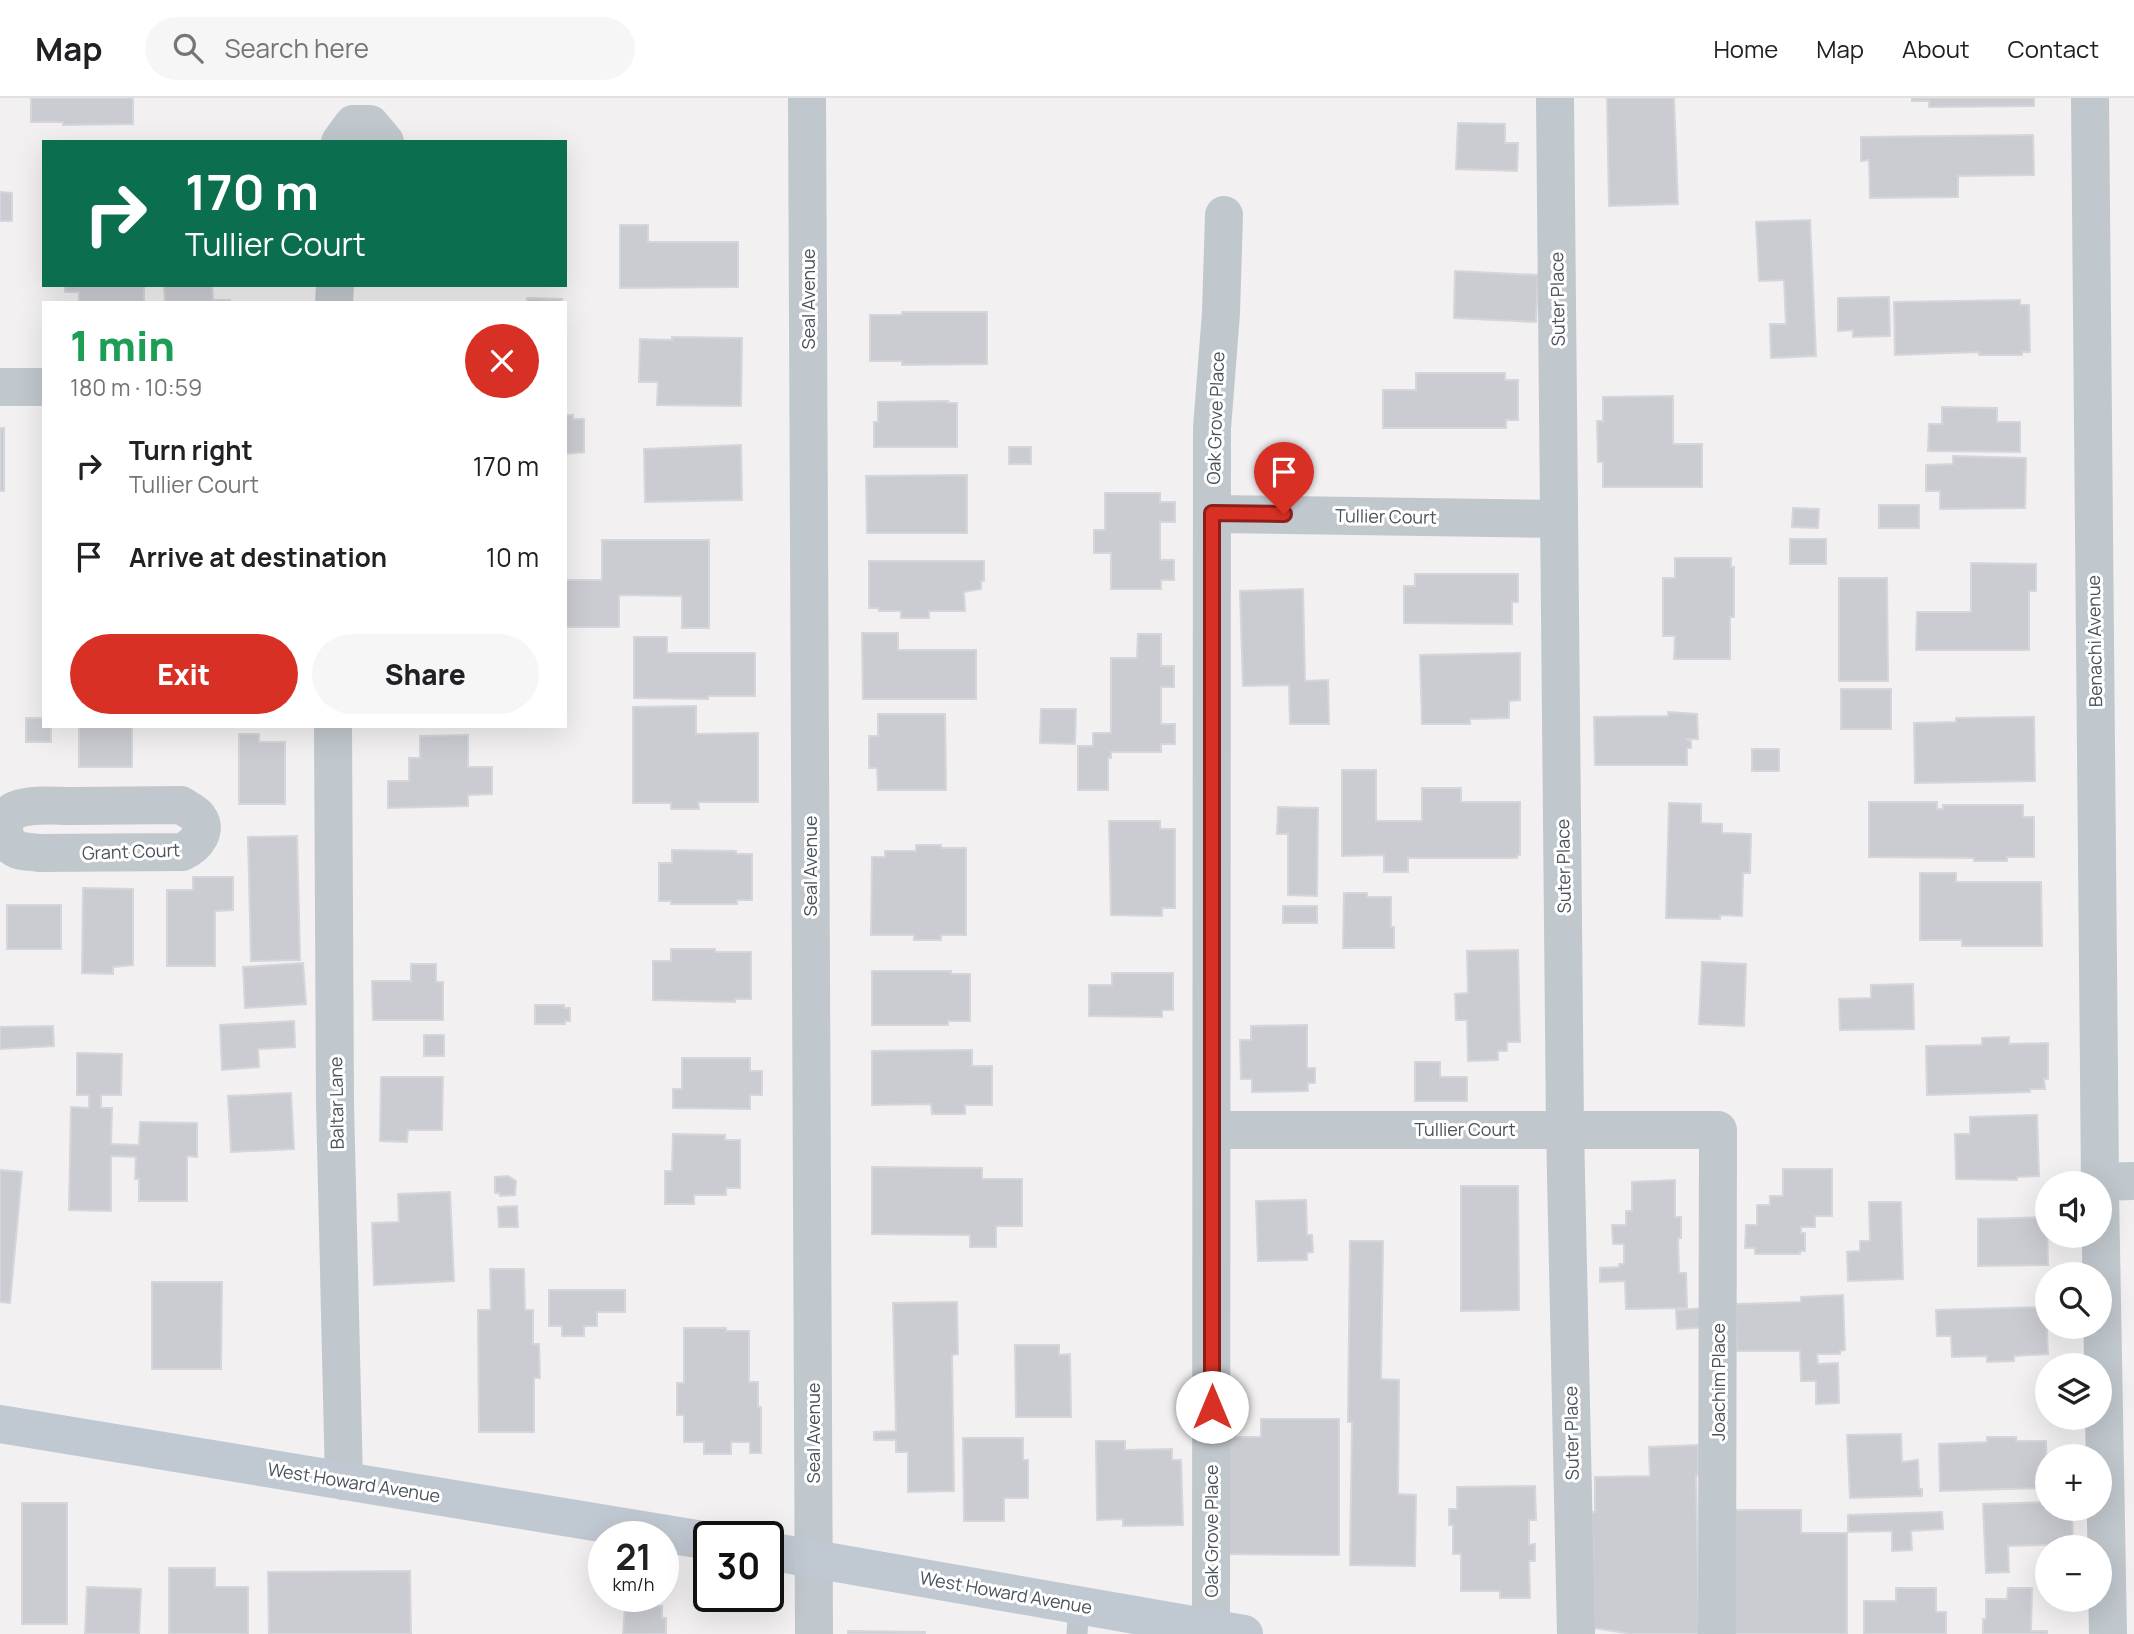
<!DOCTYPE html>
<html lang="en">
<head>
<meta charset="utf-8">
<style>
	:root { --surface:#fff; --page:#f6f6f6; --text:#202124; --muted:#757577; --line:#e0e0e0; --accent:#d93025 }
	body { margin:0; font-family:Manrope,sans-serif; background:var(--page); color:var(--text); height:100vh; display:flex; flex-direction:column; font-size:26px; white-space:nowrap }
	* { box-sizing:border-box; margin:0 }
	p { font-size:23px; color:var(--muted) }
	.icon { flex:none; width:38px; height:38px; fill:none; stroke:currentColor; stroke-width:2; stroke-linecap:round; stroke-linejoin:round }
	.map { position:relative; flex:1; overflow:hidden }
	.drawer { position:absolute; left:42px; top:203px; width:525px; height:427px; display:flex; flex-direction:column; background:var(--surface); border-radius:0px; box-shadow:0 7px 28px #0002 }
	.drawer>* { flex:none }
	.guide { position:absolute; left:42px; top:42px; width:525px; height:147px; border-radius:0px; box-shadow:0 7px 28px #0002; background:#0b6e4f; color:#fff; overflow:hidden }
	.fabs { position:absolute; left:2035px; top:1073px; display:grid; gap:14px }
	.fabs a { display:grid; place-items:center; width:77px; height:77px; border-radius:50%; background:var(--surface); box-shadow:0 7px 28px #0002; font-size:35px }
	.speed { position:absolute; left:588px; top:1423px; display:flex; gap:14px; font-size:35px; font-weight:700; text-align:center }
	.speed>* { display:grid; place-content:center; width:91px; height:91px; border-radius:50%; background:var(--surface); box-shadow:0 7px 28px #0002; line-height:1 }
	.speed small { font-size:18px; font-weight:400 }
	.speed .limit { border:4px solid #111; border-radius:10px; background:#fff; color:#111 }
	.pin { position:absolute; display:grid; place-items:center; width:60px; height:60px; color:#fff; margin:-72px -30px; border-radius:50% 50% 50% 0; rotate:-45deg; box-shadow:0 0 7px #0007 }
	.pin .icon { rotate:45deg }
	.me { position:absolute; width:77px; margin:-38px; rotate:0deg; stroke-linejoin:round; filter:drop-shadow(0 0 5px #0008) }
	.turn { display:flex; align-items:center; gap:24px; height:147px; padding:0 28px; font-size:32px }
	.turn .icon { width:91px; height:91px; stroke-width:2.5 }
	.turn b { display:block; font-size:49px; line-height:60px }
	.round { display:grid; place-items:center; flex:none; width:74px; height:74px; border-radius:37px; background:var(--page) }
	.summary { display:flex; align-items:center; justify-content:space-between; height:119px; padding:0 28px }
	h1 { font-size:42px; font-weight:800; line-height:52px; color:#1e9e55 }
	.cta { display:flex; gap:14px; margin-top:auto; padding:14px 28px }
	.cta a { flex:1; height:80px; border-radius:42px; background:var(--accent); color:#fff; font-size:28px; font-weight:800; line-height:80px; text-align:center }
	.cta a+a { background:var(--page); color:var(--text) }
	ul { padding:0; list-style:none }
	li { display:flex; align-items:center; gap:21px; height:91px; padding:0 28px }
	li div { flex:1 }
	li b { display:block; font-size:26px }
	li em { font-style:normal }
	header { display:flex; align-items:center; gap:42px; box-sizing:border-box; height:98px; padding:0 35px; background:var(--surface); border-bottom:2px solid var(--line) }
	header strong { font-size:33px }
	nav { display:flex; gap:38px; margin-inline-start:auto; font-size:24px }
	.search { width:490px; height:63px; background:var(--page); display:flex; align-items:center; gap:18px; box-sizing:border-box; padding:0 24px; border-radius:38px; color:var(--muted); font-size:26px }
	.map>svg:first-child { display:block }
	.building { fill:#cbccd2; stroke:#d5d6db; stroke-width:2 }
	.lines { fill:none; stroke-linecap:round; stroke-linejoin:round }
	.service { stroke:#c0c7cd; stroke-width:21 }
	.minor { stroke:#c0c7cd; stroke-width:38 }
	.secondary { stroke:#c0c8d1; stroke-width:38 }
	.route-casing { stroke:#8d1f18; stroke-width:18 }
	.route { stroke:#d93025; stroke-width:12 }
	.labels { text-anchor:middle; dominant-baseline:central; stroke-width:6; stroke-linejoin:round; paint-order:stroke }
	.street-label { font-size:18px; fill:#4a535b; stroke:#fff }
</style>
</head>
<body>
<header>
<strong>Map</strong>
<div class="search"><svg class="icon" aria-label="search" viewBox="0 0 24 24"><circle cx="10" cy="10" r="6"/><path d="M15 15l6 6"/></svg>Search here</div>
<nav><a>Home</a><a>Map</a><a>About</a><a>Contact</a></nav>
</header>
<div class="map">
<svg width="2134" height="1536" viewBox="0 0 2134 1536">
	<rect width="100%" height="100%" fill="#f2f0f0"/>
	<path class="building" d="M31,0H133V26L63,27V24H31Z
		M1607,0H1674L1678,106L1609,108Z
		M1912,0H2034V8L1929,9V3H1912Z
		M1458,25L1505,26V45H1518L1517,73L1456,71Z
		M2033,37L2034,77L1958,78V99L1870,100L1869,62L1861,63V39Z
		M0,94L12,95V123H0Z
		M1810,122L1816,258L1771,260L1770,226H1786L1784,182L1759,183L1756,124Z
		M620,127H648V144H738V189L620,190Z
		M1455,173L1538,177L1536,224L1454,220Z
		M65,187H144V205H79V194H65Z
		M164,187H212L213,202H230V205H165Z
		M1889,199L1890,238L1853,239V232L1838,233V200Z
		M527,200L562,201L561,205H527Z
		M2020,202V207H2029L2030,254H2022V257H1979V254L1895,257L1894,204Z
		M902,214H987V266L902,267V263H870V217H902Z
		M672,239L742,240L741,308L657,307L658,284H639L640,241L672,242Z
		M1416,275H1505V282H1518V322H1506V330H1383V292H1416Z
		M1673,298V346H1702V389H1603V364H1598L1597,323H1603V299Z
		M948,303V305H957V349H874V324H878V304Z
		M1942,309L1997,310V324H2020V354L1928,353L1929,326H1942Z
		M565,317H573V321H584V354L565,356Z
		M0,330H4V393H0Z
		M741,347L742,402L645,404L644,351Z
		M1009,349H1031V366H1009Z
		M1953,358L2026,360L2025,410L1940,411V393H1926V367L1953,366Z
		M967,377V435H867L866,378Z
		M1105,395H1160V404H1175V424H1160V462H1174V482H1161V491H1111V455H1094V432H1105Z
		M1879,407H1919V430H1879Z
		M1793,410L1819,411L1818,430L1792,429Z
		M1790,441H1826V466H1790Z
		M602,442H709V530H682V498L619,497V529H566V482H602Z
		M1675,460H1731V469H1734V519H1730V561H1674L1675,538H1663V480H1675Z
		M869,463H984V483H981V491L964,494L965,513H929V520H901V513H879L878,510H869Z
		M1971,465L2036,466V493H2029V552H1916L1917,514H1971Z
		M1415,476H1518V504H1512V526L1404,525V488H1415Z
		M1839,480H1887L1888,583H1839Z
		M1303,491L1305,583L1328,582L1329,626H1290L1289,587L1243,588L1240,493Z
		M862,535H898V552H976V601H863Z
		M1138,536H1161V568H1174V589H1161V626H1175V646H1161V654H1111V660H1108V692H1078V648H1093V635H1111V560H1137Z
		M634,539H667V555H755V598H708V601L634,600Z
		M1520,555V602L1509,603V620L1470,621V626H1422L1420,557Z
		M1841,591H1891V631H1841Z
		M696,608V636L758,635V704H698L699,711H671V705H633V609Z
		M1041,611H1076L1075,646L1040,645Z
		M1668,614L1697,616L1698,641H1686L1691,643V650H1687V667H1595L1594,619L1668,618Z
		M878,616H945L946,692H878L877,670H869V638H878Z
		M2034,619L2035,683L1915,685L1914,625L1956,624V620Z
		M26,620H44V628H51V644H26Z
		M79,628H132V669H79Z
		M239,636H259V644H285V706H239Z
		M468,637V669H492V696L468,697V708L388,710V683H409V660H420V638Z
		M1752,651H1779V673H1752Z
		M1342,672H1376V723H1422V690H1461V704H1520V757H1517V760H1408V774H1384V757L1342,758Z
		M1869,704H1937V711H1943V707H2023V719H2034V759H2007V763H1974V760L1869,759Z
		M1669,705L1701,706V725L1722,726V735L1751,736L1750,775H1743L1742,818L1720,817V821L1666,820Z
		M1278,709L1318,710L1317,798L1288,797V736H1277Z
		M1109,723H1160V731H1175V810H1162V818L1111,817Z
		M297,738L300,862L251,863L248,739Z
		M916,747H941V750H966V837H941V842H914V837H871L872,759H885V753H916Z
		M672,752L736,753V756H752V802H737V806H671V803H659V765H672Z
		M1920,775H1956V784H2041L2042,848H1962V842H1920Z
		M193,779H233V812L215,813V868H167V792H193Z
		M83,790L133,791V867L113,869V876L82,875Z
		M1344,795H1367V799H1391V829H1394V850H1343Z
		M7,807H61V851H7Z
		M1283,808H1317V825H1283Z
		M671,851H715V854H751V901H735V904L653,902V863H671Z
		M1518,852L1520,944H1507V953H1498V962L1468,963L1467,922H1456L1455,896L1468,895L1467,853Z
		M1702,864L1746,866L1744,928L1699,926Z
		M303,865L306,906L245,910L243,869Z
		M411,866H436V884H443V922H373L372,883H411Z
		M872,873H951V876H970V923H948V927H872Z
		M1112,875H1173V912H1162V919L1089,918V887H1112Z
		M1913,886L1914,931L1840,932L1839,901L1871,900V887Z
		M535,907H564V910H570V923H565V926H535Z
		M294,923L295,949L258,951L259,969L222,972L220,927Z
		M1307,927V970H1315V985H1308V993L1252,994V981H1241L1240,942H1251V928Z
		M53,928L54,948L0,951V929Z
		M424,937H444V958H424Z
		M2009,939V946L2048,945V981H2044L2045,991H2030V994L1927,997L1926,948L1982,947V940Z
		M972,952V968H992V1007H965V1016H932L931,1006L872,1007V953Z
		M77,955L122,956L121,997H101V1010H112L111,1046L139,1047L140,1024L197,1025V1059L187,1058V1103H139V1081H135L136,1059L111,1058V1113L69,1112L71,1009L89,1010V997H77Z
		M682,960H750V973H762V997H750V1011L673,1010V991H682Z
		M1415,964H1440V979H1467V1003H1415Z
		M381,979H443L442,1032H408L407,1044L380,1043Z
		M291,995L294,1051L231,1054L228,998Z
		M2037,1017L2039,1078L2017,1079V1082L1956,1081L1955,1036H1970V1019Z
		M673,1036L725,1037V1042H740V1090H726V1097H694V1106H665V1073H672Z
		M872,1069L982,1070V1081H1022V1128H996V1149H970V1137L872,1136Z
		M1783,1071H1832V1118H1815V1129H1801V1135H1805V1153H1800V1156H1755V1150H1745L1746,1127H1757V1107H1770V1098H1783Z
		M0,1072L22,1074L10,1205L0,1204Z
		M508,1078L516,1083L515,1097L500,1098L499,1095H495V1079Z
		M1675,1082V1119H1681V1140H1678L1679,1175H1686L1687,1210L1626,1211L1625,1183L1600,1184V1170L1619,1169V1166H1624V1146H1613L1612,1127H1626V1113H1632V1084Z
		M1461,1088H1518L1519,1212L1461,1213Z
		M450,1094L454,1183L374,1187L372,1125L399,1124L398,1096Z
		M1306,1102L1307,1137H1312L1313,1154L1307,1155V1162L1258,1163L1256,1103Z
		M1869,1104H1901L1903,1181L1848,1183L1847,1154L1860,1153V1143H1870Z
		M517,1108L518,1129H499L498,1109Z
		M2047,1119L2048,1167L1978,1168V1121Z
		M1350,1143H1383L1381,1281L1399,1282L1398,1396L1416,1397L1415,1468L1350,1467L1352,1324H1348Z
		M490,1171H524L525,1212H533V1246H539L540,1280H534V1334H479L478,1212H491Z
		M152,1184H222L221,1271H152Z
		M549,1192H625V1214H597V1228H584V1238H562V1228H549Z
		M1843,1197L1845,1252L1840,1253V1256H1817L1818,1266L1838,1265L1839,1305L1816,1306V1283H1801L1800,1253H1737L1736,1206L1801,1204V1199Z
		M957,1204L958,1256L952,1257L954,1393L908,1394V1354H896V1342H874V1334L896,1333L893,1205Z
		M2046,1209L2048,1256L2014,1258V1263L1987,1264V1258L1952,1259L1951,1238H1937L1936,1212Z
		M1707,1210L1709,1229L1677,1231L1676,1212Z
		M684,1230H726V1233H749V1284H758V1309H761V1355H750V1344H731V1356H704V1344H684V1317H677V1285H684Z
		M1015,1247H1059V1257L1070,1256L1071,1319H1016Z
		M1261,1321H1339V1457L1226,1456V1339H1261Z
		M1901,1336L1902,1364L1918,1362L1919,1391H1922V1398L1850,1400L1847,1337Z
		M1987,1339H2016V1343H2046L2047,1390L1940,1393L1939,1346L1987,1344Z
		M963,1340H1023V1362H1028V1400H1004V1423H964Z
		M1096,1343H1125V1352L1172,1351V1362H1181L1183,1427L1123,1428V1421L1097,1422Z
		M1698,1347V1377H1696L1699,1536H1631L1594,1530L1592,1414H1595V1379L1650,1378L1649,1349Z
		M1535,1388L1536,1422H1529V1447L1535,1446V1463H1529L1530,1500H1500V1493H1461V1456H1453V1427H1449V1411H1457V1389Z
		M2048,1404V1410H2072L2073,1446L2008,1448L2009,1474L1986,1475L1983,1406Z
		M22,1405H67V1526H22Z
		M1732,1412H1801V1435H1847V1536H1732Z
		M1942,1414L1943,1431L1911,1433L1912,1452L1892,1453V1433L1848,1434V1417Z
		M169,1470H215V1489H248V1536H169Z
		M410,1473L411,1536H269L268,1474Z
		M87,1489L141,1491L139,1536H85Z
		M1896,1490H1936V1514H1946V1536H1864V1503H1896Z
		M2008,1490H2032L2031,1533H2047V1536H1983V1521H1986V1501H2007Z
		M625,1508H662V1520H666V1536H623Z
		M848,1533L925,1534V1536H848Z"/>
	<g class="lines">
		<path class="service" d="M1077,1536L1079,1507"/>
		<path class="minor" d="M807,0L814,1536
			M1555,0L1565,1031L1576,1536
			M2090,0L2100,1085
			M340,44L353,26H370L385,44
			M334,205L335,187
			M0,289H44
			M1212,416L1559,421
			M333,628L335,1005L344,1383
			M181,707C185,710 192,713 196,717C210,731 196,748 182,754L39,755C33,754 24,754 18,752C0,745 0,719 15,712C32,705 55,708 73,708C109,708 145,707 181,707Z
			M1213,1032H1718L1717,1536
			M2100,1084L2134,1083
			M2100,1095L2108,1536
			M1211,1530L1212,330L1221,215L1224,117"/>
		<path class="secondary" d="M0,1326L709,1443
			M768,1453L1244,1536"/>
	</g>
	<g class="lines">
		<defs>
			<path id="route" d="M1212,1309V415L1284,416"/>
		</defs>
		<use href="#route" class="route-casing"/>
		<use href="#route" class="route"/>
	</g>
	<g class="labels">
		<g class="street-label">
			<text transform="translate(808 201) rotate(-90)">Seal Avenue</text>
			<text transform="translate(1557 201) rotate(-91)">Suter Place</text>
			<text transform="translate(1215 320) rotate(-88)">Oak Grove Place</text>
			<text transform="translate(1386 418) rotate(1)">Tullier Court</text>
			<text transform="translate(2094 543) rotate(-91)">Benachi Avenue</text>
			<text transform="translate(131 753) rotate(-2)">Grant Court</text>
			<text transform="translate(810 768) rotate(-90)">Seal Avenue</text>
			<text transform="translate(1563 768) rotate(-91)">Suter Place</text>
			<text transform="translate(336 1005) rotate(-91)">Baltar Lane</text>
			<text x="1465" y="1031">Tullier Court</text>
			<text transform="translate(1718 1284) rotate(-90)">Joachim Place</text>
			<text transform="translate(813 1335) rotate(-90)">Seal Avenue</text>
			<text transform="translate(1571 1335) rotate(-91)">Suter Place</text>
			<text transform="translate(354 1384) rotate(9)">West Howard Avenue</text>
			<text transform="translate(1211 1433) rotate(-90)">Oak Grove Place</text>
			<text transform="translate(1006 1494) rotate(10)">West Howard Avenue</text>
		</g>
	</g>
</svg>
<div class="fabs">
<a><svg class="icon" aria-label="sound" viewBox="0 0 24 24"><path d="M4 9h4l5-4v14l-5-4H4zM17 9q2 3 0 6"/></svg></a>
<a><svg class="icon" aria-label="search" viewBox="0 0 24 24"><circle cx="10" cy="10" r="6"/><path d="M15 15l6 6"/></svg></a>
<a><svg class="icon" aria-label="layers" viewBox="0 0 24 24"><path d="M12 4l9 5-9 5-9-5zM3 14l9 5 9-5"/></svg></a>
<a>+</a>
<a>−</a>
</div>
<div class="speed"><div>21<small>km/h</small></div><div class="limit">30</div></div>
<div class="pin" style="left:1284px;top:416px;background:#d93025"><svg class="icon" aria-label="arrive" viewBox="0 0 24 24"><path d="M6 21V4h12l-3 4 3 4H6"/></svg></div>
<svg class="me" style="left:1212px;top:1309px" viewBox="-20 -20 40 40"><circle r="19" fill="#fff"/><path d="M0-13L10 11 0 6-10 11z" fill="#d93025"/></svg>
<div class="guide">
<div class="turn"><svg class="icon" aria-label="right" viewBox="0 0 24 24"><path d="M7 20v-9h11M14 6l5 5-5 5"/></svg><div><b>170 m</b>Tullier Court</div></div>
</div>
<section class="drawer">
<div class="summary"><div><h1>1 min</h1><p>180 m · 10:59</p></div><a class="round" style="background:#d93025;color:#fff"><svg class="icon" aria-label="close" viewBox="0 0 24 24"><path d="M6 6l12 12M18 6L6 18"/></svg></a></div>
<ul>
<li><svg class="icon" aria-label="right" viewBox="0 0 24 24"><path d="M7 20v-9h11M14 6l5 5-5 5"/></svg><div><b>Turn right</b><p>Tullier Court</p></div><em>170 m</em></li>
<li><svg class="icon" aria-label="arrive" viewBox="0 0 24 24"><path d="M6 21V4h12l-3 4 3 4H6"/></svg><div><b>Arrive at destination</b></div><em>10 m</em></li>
</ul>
<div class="cta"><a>Exit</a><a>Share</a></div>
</section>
</div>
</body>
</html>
